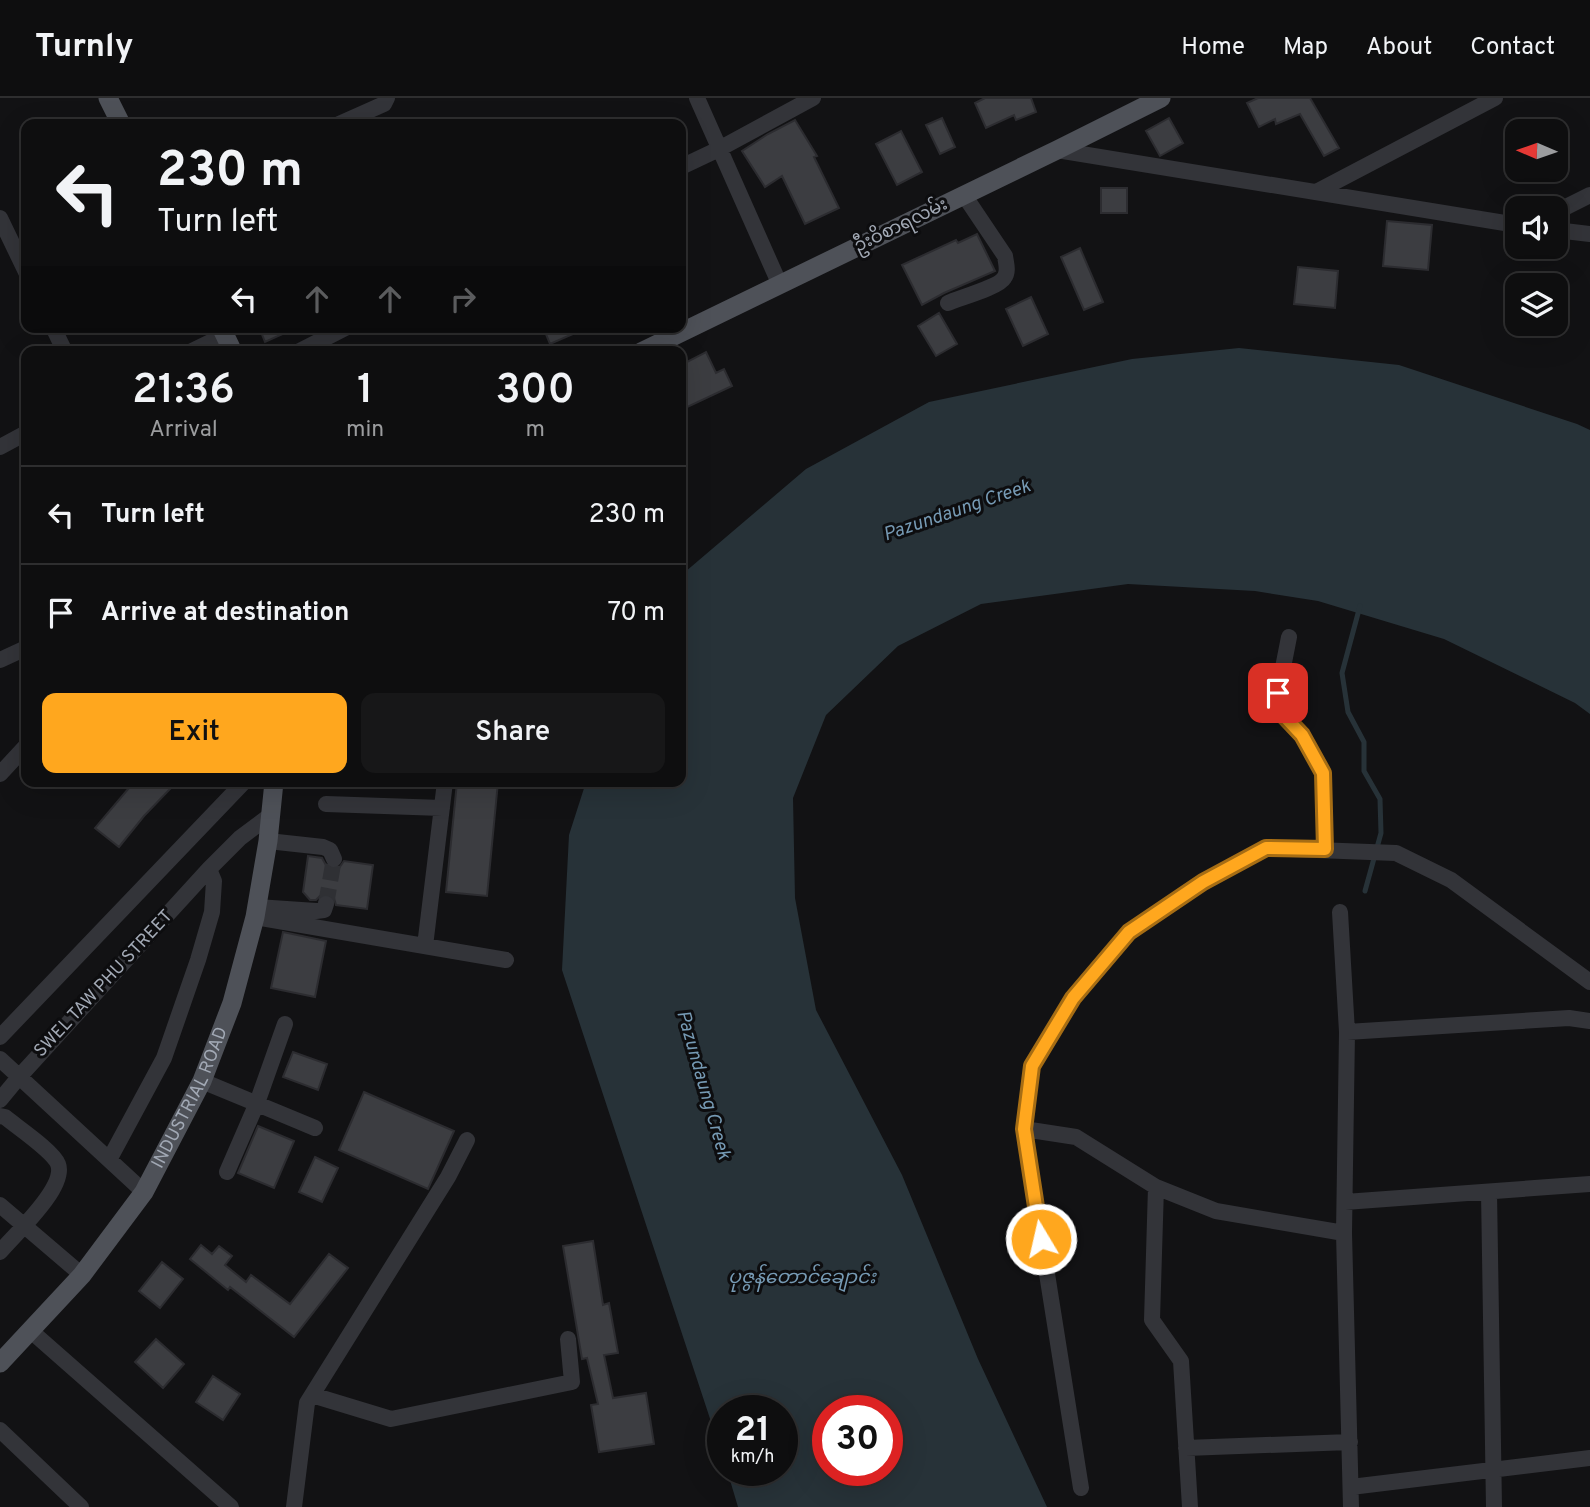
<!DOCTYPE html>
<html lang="en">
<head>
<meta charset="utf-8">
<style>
	:root { --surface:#0e0e0f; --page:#171718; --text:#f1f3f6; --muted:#9b9c9e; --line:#2e2e2f; --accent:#ffa71e }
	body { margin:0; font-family:Overpass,"Noto Sans Myanmar",sans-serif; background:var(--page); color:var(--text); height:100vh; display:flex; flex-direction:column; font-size:26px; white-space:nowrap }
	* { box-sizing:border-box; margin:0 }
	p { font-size:23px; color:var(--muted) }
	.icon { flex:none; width:38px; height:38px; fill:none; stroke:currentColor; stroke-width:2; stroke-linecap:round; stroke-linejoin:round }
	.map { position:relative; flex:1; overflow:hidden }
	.drawer { position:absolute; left:21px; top:248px; width:665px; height:441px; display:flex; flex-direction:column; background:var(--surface); border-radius:14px; box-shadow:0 7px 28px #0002,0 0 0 2px var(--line) }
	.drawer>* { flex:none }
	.hud { position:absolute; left:21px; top:21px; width:665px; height:214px; border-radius:14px; box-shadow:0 7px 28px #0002,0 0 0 2px var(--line); background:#0e0e0f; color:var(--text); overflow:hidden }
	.needle { width:46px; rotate:272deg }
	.fabs { position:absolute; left:1505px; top:21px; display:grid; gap:14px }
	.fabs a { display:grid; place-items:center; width:63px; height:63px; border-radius:14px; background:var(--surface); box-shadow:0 7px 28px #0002,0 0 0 2px var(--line); font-size:35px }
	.speed { position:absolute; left:707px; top:1297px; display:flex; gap:14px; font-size:35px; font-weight:700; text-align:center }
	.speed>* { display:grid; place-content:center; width:91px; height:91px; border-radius:50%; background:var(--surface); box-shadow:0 7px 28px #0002,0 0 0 2px var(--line); line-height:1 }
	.speed small { font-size:18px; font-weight:400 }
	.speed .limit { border:10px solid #d22; background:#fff; color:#111 }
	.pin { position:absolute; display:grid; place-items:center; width:60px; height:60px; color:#fff; margin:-30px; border-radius:14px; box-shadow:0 4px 10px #0006 }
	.me { position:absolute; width:77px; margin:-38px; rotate:351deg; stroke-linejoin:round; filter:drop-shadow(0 0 5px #0008) }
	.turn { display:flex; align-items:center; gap:24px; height:147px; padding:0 21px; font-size:32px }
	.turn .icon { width:91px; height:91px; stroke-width:2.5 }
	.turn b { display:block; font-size:49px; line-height:60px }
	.lanes { display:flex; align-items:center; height:66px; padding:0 21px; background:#0003; justify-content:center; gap:35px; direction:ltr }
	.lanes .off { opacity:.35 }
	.eta { display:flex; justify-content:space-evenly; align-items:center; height:119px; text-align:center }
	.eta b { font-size:42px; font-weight:600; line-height:49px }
	.primary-button { display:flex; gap:14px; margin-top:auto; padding:14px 21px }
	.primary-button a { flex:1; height:80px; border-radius:14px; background:var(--accent); color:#111; font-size:28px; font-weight:600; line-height:80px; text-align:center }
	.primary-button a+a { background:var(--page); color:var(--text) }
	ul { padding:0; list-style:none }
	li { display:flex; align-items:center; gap:21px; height:98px; padding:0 21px; border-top:2px solid var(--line) }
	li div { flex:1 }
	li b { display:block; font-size:26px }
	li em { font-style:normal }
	header { display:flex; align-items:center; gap:42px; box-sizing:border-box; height:98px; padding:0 35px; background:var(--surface); border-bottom:2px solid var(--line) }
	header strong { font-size:33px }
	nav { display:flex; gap:38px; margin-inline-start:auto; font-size:24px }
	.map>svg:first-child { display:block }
	.water { fill:#273238; fill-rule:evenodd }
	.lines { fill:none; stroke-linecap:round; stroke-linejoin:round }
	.stream { stroke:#273238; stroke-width:5 }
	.building { fill:#3c3d41; stroke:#2c2c30; stroke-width:2 }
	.minor-tunnel { stroke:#2f3034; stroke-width:16; stroke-dasharray:16 8; stroke-linecap:butt }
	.minor { stroke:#333439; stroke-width:16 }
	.major { stroke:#4e5158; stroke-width:19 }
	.route-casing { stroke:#a66d14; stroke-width:18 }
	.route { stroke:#ffa71e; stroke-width:12 }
	.labels { text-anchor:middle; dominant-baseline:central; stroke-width:6; stroke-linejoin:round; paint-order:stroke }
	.street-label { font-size:18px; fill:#a2a9b5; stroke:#0d0d0f }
	.water-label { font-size:19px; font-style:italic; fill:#769ab4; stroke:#0d0d0f }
</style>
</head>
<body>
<header>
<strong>Turnly</strong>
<nav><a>Home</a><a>Map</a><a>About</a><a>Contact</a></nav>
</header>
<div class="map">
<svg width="1590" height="1409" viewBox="0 0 1590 1409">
	<rect width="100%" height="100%" fill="#121214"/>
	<path class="water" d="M1239,250L1399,267L1577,326L1590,332V616L1575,605L1444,541L1318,503L1255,493L1128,486L981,506L898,548L826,617L793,700L795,800L816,912L902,1077L978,1261L1047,1409H738L727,1372H782V1312H723V1360L562,872L569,737L586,684H681V481L685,474L806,371L929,304L1132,261ZM828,1312H887V1372H828Z"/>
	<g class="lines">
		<path class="stream" d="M1360,508L1342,575L1348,614L1364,644V673L1380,701L1381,735L1365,793"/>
	</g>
	<path class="building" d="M985,0H1031L1036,14L1016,22L1014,17L986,30L975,5Z
		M1258,0H1310L1339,50L1324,58L1300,16L1276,26L1275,21L1259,29L1247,5Z
		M942,20L955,49L940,56L926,27Z
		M1169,20L1183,45L1160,58L1146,33Z
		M795,22L817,58L814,59L839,110L805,126L782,78L765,89L742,53L768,36Z
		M901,33L922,74L897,87L876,46Z
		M1101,90H1127V115H1101Z
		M1387,123L1432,127L1428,172L1383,168Z
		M977,136L995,173L944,195L922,207L902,167L956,142L958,145Z
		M1080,150L1103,204L1084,212L1061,159Z
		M1298,169L1338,173L1335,210L1294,206Z
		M1031,199L1048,236L1023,248L1006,211Z
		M939,215L957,246L936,258L918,228Z
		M259,229H298L265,244Z
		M543,229H589L550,246Z
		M706,254L716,275L724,271L732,288L681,312V267Z
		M134,684H163L170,691L144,718L119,749L95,730Z
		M457,684H498L487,798L446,794Z
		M308,758L322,760L327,769L332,771L339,770L344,763L373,767L367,811L336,807L334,800L329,796L320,798L316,802H310L303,794Z
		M283,834L326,843L315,899L271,890Z
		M293,954L327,966L318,992L283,979Z
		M364,994L454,1033L428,1091L339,1052Z
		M258,1028L294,1043L274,1090L238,1075Z
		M315,1059L338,1070L322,1104L299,1094Z
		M593,1143L603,1207L609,1205L618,1255L604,1257L613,1300L646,1295L654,1346L599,1354L591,1307L598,1306L587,1260L582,1261L563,1148Z
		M201,1147L212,1156L219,1148L232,1158L225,1167L246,1184L251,1177L290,1206L329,1156L348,1170L294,1239L230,1189L228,1192L190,1161Z
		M162,1164L183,1181L160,1210L139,1193Z
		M156,1241L184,1266L163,1290L135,1264Z
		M213,1278L240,1296L223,1322L196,1304Z"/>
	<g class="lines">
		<path class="minor-tunnel" d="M326,806L334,761"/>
		<path class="minor" d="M697,0L780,187
			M339,26L384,6L387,0
			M1057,52L1517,127
			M681,69L719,51L813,0
			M1316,94L1495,0
			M1556,114L1590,97
			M0,120L26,174
			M1556,132L1590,136
			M948,205C959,200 999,189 1004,180C1009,174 1006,165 1005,158L964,97
			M53,229L65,254
			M190,254L225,237
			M298,254L347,229
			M0,349L26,335
			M1289,539L1278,595L1285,619L1302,637L1323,675L1325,751
			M0,562L26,550
			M0,676L26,648
			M326,706L442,710
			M268,743L323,749L330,752L334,761
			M257,809L316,813L324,812L326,806
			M1340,814L1347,934L1344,1135L1351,1409
			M255,819L506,862
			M425,848L445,684
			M1347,934L1569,920L1590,923
			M0,939L244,684
			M0,961L144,1094
			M202,983L315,1030
			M0,1002L19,979L209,771L240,740L272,716
			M0,1018L5,1019C17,1029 53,1053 58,1066C67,1089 15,1136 0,1154
			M1024,1031L1076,1039L1156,1089L1216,1113L1344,1135
			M109,1062L164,960L198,862L212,814L214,783L209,771
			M227,1074L257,1005L285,926
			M1156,1089L1152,1222L1181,1263L1190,1409
			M1489,1094L1494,1409
			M1345,1104L1590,1086
			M0,1107L82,1177
			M31,1233L231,1409
			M312,1297L391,1321L572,1284L568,1241
			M0,1332L81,1409
			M1186,1350L1350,1344
			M1351,1389L1590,1360
			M1081,1390L1024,1031L1032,968L1073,900L1129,834L1203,784L1266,750L1396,755L1451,782L1590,884
			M294,1409L307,1305L448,1079L467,1042"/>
		<g class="major">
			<path d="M108,0L121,26"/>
			<path d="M221,229L233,254"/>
			<path d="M641,254L1057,52L1161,0"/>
			<path id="s1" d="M0,1265L82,1177L144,1094L202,983L232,905L255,819L268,743L274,684"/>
		</g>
	</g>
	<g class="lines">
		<defs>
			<path id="route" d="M1041,1141L1024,1031L1032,968L1073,900L1129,834L1203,784L1266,750L1325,751L1323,675L1302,637L1285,619L1278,595"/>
		</defs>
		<use href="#route" class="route-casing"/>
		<use href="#route" class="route"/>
	</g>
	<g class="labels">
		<g class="street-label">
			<text transform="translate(901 128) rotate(-26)">ဦးဝိစာရလမ်း</text>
			<text transform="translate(104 886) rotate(-47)">SWEL TAW PHU STREET</text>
			<text stroke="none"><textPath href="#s1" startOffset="329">INDUSTRIAL ROAD</textPath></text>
		</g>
		<g class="water-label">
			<text transform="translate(957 413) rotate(-19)">Pazundaung Creek</text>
			<text transform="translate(703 987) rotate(74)">Pazundaung Creek</text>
			<text x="802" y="1180">ပုဇွန်တောင်ချောင်း</text>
		</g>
	</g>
</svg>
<div class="fabs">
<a><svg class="needle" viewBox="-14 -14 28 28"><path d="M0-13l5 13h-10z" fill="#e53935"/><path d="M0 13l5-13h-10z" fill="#9b9c9e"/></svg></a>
<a><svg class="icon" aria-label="sound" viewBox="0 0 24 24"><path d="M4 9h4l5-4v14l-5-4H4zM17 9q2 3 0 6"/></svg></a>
<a><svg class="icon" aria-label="layers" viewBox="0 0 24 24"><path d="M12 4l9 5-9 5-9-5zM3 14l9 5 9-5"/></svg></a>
</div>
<div class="speed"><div>21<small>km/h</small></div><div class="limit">30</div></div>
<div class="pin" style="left:1278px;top:595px;background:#d93025"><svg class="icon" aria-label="arrive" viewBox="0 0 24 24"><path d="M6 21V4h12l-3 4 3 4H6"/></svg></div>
<svg class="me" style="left:1041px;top:1141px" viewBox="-20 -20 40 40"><circle r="17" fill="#ffa71e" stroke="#fff" stroke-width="3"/><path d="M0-11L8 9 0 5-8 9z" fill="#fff"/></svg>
<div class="hud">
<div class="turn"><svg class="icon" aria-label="left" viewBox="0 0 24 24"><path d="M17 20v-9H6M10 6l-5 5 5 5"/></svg><div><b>230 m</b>Turn left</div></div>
<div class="lanes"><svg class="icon" aria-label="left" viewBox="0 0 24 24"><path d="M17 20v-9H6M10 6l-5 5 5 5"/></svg><svg class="icon off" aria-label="ahead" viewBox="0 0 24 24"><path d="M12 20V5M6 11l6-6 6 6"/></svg><svg class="icon off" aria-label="ahead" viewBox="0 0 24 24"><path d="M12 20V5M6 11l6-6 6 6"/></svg><svg class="icon off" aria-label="right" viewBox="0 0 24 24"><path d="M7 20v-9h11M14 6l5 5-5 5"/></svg></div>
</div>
<section class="drawer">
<div class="eta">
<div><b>21:36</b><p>Arrival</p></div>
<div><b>1</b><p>min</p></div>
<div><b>300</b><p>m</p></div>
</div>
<ul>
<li><svg class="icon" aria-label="left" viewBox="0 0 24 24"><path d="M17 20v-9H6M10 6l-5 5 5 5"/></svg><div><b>Turn left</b></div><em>230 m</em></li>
<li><svg class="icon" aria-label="arrive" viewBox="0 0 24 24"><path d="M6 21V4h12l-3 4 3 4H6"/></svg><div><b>Arrive at destination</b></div><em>70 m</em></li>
</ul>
<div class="primary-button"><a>Exit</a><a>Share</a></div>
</section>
</div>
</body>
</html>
